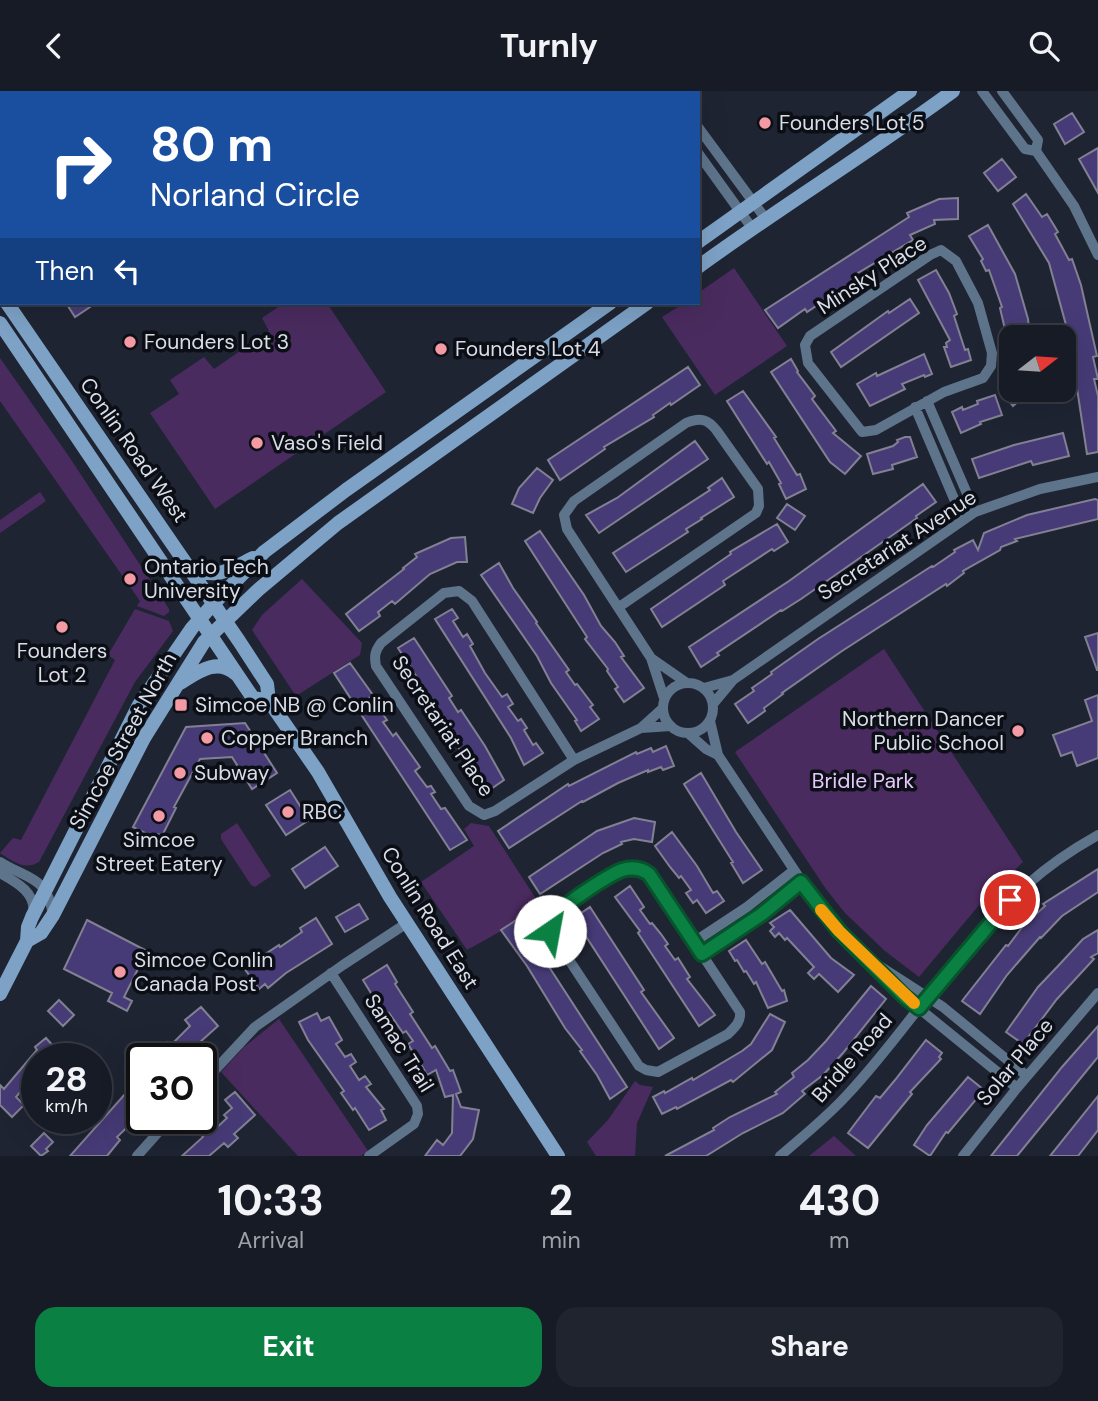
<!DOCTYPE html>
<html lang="en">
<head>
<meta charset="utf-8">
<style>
	:root { --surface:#171b26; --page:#20242e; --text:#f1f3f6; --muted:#9ea1a7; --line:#363943; --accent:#0b8043 }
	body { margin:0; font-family:"DM Sans",sans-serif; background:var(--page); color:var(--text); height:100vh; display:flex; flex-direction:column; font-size:26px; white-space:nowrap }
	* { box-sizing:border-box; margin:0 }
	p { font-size:23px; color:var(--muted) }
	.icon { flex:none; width:38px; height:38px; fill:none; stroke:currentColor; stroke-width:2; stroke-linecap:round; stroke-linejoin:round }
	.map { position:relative; height:1065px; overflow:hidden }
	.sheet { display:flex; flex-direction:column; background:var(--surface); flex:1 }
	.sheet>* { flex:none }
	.hud { position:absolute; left:0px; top:0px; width:700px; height:214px; box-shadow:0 7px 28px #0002,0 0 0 2px var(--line); background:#1a4fa0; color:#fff; overflow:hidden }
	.needle { width:46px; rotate:73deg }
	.fabs { position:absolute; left:999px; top:234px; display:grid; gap:14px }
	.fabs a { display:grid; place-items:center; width:77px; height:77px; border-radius:14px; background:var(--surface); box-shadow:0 7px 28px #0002,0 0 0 2px var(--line); font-size:35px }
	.speed { position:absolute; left:21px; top:952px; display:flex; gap:14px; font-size:35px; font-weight:700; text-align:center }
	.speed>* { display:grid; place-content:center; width:91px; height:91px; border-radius:50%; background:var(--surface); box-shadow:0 7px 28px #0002,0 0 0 2px var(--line); line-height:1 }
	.speed small { font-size:18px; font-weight:400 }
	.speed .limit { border:4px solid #111; border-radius:10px; background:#fff; color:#111 }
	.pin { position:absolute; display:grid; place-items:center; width:60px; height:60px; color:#fff; margin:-30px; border:4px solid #fff; border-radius:50%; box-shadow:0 2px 7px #0007 }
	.me { position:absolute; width:77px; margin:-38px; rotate:33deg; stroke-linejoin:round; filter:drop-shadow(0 0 5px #0008) }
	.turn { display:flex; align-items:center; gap:24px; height:147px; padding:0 35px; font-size:32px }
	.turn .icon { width:91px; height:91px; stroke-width:2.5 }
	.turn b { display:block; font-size:49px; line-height:60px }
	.then { display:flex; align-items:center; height:66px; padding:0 35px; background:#0003; gap:14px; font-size:26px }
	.eta { display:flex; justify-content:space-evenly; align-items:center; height:119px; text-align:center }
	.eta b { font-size:42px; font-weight:700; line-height:49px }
	.primary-button { display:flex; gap:14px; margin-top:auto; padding:14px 35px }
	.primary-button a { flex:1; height:80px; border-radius:21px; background:var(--accent); color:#fff; font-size:28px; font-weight:700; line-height:80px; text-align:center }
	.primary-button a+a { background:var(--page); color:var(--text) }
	header { display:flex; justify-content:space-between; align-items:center; height:91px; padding:0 35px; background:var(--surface); font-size:32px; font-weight:700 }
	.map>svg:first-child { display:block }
	.green { fill:#4a2b5f }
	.forest { fill:#6f4c86 }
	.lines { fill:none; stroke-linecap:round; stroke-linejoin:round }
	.stream { stroke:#0f3f51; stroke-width:3.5 }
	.building { fill:#473b77; stroke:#828093; stroke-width:2 }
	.street { stroke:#5e748b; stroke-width:10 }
	.secondary { stroke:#7da2c6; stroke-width:14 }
	.route-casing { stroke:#07532c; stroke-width:18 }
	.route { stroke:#0b8043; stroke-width:12 }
	.slow { stroke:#f59e0b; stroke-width:12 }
	.poi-dot { fill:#f49aa5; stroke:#0b0e14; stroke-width:2.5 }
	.labels { text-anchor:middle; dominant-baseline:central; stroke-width:7; stroke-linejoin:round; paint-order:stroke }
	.poi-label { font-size:21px; fill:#d9dde7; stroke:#0b0e14; text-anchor:start }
	.street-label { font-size:21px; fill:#d9dde7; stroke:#0b0e14 }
	.park-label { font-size:21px; fill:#e5c7fb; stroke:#0b0e14 }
</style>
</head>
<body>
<header><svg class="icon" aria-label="back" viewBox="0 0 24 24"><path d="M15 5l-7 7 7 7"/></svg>Turnly<svg class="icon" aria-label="search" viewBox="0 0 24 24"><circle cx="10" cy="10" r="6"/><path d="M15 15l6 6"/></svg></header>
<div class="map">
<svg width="1098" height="1065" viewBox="0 0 1098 1065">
	<rect width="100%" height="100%" fill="#1f2433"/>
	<path class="green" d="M734,177L787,255L715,304L662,226L684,212H698V202Z
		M284,212H301L304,216L311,212H327L386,301L215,418L150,322L179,303L170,289L204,266L214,278L269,240L262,227Z
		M0,267L70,367L169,518V521L164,525L137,515L140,510L0,310Z
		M40,401L46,410L0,442V429Z
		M302,488L362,552L360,564L296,605L252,539L262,524Z
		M135,518L169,530L173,540L135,591L39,771C24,780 13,770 0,762L13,747L21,749L115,569L108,564Z
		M884,558L1023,771L980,813L919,886L885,860L845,822L826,798L735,661Z
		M237,732L271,785L255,796L251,794L221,748V743Z
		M471,732L489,735L542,817L467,859L421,791L474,755L464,738Z
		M279,928L368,1060L361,1065H298L221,981L244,956Z
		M635,990L640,994L653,996L637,1032L635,1065H596L587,1051L608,1029Z
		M834,1045L856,1065H809Z"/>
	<path class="forest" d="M193,0H545L194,2Z"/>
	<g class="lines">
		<path class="stream" d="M291,0L295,2
			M256,2L257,0
			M271,2V0
			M499,2L502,0"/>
	</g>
	<path class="building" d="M1072,22L1084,41L1065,53L1054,33Z
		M1098,57V102L1079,68Z
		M1002,68L1016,86L998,100L984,82Z
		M1026,103L1042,126L1047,123L1058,141L1055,143L1069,169L1072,168L1081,194L1097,265L1093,266L1098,288H1094L1098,305V361L1087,363L1069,245L1049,172L1013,113Z
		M958,107V128L934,129L935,133L910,144L913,149L853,185L856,189L827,211L825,209L807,221L805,218L778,237L765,219L909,126L907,122L939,108Z
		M988,134L1015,183L1028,228L1030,247H1007L1000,217L1002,216L989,179L986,180L981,170L983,168L969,145Z
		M936,179L949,202L957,223L954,225L965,259L968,258L971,269L951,276L944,256H947L946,252L950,249L918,189Z
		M910,208L919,222L841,276L831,261L888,220L889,222Z
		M66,212H96L75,226Z
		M924,263L932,283L925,286L924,284L902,293L905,298L870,315L857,293L876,282L877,285Z
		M791,268L798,280L797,281L815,305L812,308L836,340L833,342L861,365L845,383L830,371L771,281Z
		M688,276L700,294L671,314L670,312L653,324L654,326L604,356L605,358L560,389L548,369Z
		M1001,299H1032L1013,315Z
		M743,300L776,346L774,347L797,384L800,383L806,398L786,408L779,393L781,392L769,371L767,373L727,310Z
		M995,304L1002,324L980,331L981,333L961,342L952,321L962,316L963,319L978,313L977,310Z
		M1063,342L1069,365L1033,374L1031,370L979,387L972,368L1014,354Z
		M905,346H910L917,366L892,374L893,378L873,383L867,363L893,355L898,351L897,349Z
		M695,350L708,368L599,442L586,424L617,407Z
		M537,377L553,389L540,407L533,422L512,413L519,397Z
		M722,387L734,406L701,427L702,428L686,438L688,441L626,481L613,462L710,399L708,397Z
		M923,393L936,411L916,425L917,427L801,508L782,520L781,519L717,562L719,564L701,576L689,556L789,490Z
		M1095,408L1098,409V428L1015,448L1017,450L1001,456L1000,459L963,480L964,482L947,495L946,493L842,560L782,602L783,603L764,617L765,620L748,632L735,613L754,600L752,597L772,583L771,581L818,548L932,475L933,476L955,461L954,459L973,449L978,459L984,442L1027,424Z
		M787,413L805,425L795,439L777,427Z
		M777,433L788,451L774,460L772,458L723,490L725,494L662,536L651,518L731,463L730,461Z
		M540,440L584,504L601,535L615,551L624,565L621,566L644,597L624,611L615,598L618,596L607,580L608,578L585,548L587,546L525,450Z
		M465,446L467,471H457L430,483L395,513L392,510L378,521L380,525L359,540L346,523L404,478L403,477L417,466L415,463L451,447Z
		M499,472L513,497L537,531L536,532L569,579L566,581L575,594L577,593L593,614L590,616L599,628L581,640L575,630L577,629L551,592L537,565L481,484Z
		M452,518L458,527L453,530L463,546L467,543L473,553L470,555L485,582L502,606L507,603L513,613L508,616L518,630L521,628L527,637L524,639L533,654L536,652L543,662L524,674L511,647L435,528Z
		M1098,542V579H1097L1085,546Z
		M414,547L452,605L449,607L458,621L461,619L485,655L504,689L488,700L474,676L471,677L465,668L442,627L439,629L431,618L425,608L429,605L398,557Z
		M350,572L373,604L368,608L377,621L380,619L387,629L383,631L393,645L396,642L420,676L415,680L427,696L431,695L435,701L431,703L441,718L445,717L467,749L450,759L435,736L334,582Z
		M1098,604V667L1077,675L1072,661L1061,665L1053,644L1092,630L1085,609Z
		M245,632L277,682L252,698L232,666L200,668L174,716L176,717L162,745L158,743L155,747L133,736L186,636Z
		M666,655L674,675L663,679L661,676L648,681V679L618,692L583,711L582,710L509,757L498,740L568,693L569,695L636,661L637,663L651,657L653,661Z
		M701,682L736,741L762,779L743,792L731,772L733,771L684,693Z
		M290,699L309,729L286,744L266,714Z
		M634,727L655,731L652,751L634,748L621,751L622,753L603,762L540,803L529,786L597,740Z
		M672,741L697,775L713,802L717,800L724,810L706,822L697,809L693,812L686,802L691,799L681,785L679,787L670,776L655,755Z
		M325,756L338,775L305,797L292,778Z
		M1098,778V801L1062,825L1041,847L1040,846L1007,884L980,923L962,910L1006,854L1008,855L1023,835L1045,815L1043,813Z
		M630,795L644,816L640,819L650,833L652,832L661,843L668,853L665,855L675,869L678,867L690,886L687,888L715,924L699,935L638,842L640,840L615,806Z
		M359,813L368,828L345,841L336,826Z
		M590,816L644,899L641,901L674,947L659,958L574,827Z
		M790,819L831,867L854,884L838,901L819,883L814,888L808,882L814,876L787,847L785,849L779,842L775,846L770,840L774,836L770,832Z
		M316,827L332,853L286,882L268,897L265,893L259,898L244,877L279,854L280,856L302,841L300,837Z
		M518,828L627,996L610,1008L597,984L580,960L582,959L565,937L527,875L501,839Z
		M87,829L147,860L124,906L132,910L127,920L108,910L112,902L64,878Z
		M1098,839V862L1091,866L1094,868L1057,908L1023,953L1006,941L1038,896L1058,875L1083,848Z
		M746,849L762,873L765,871L782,900L784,899L787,910L768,917L756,891L754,893L746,880L744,881L737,869L735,870L729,860Z
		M387,874L397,891L395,893L413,921L410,923L432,957L435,955L450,980L453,979L461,1001L456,1003L461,1016L479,1019L473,1048L460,1065H425L437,1049L443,1054L452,1042L453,1004L445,1006L436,979L427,984L421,973L417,975L413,968L416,966L408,953L413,950L406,940L403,942L389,922L385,925L363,889Z
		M871,895L886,908L843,962L823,984L802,1000L805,1003L783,1022L743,1042L706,1065H665L714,1039L713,1037L730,1026L777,1003L775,1001L794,986L792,982L808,969L826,950Z
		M59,909L74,924L63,935L48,920Z
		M201,916L218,935L199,952L201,953L187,968H154L168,951L171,954L190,935L185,929Z
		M317,922L321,930L329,926L342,949L336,953L345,966L351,963L356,971L350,975L359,989L365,985L371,993L366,996L384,1018L381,1019L386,1029L369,1039L355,1017L353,1019L341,1002L344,1000L308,949L299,931Z
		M770,923L785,931L772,959L733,991L731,989L677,1018L676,1016L662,1023L653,1006L664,1000L665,1002L692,987L693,989L742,960L751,953Z
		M1098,935V966L1017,1065H991L1062,976Z
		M46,947L55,957L43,968H37V981L16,1006L24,1014L12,1026L0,1014V994L4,998L37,959L35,956Z
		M926,949L942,962L939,966L941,968L910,1001L912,1003L868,1057L848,1042L876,1005L880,1007L895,989Z
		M142,984V1014L135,1021L139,1025L117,1046L120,1049L107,1065H70Z
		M968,986L984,999L948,1042L946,1041L930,1065L914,1054L927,1034Z
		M235,1001L255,1024L234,1043L238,1047L228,1056L224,1052L209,1065H182L203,1046L199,1041L207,1033L213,1040L227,1027L224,1024L232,1017L225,1009Z
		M1098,1005V1039L1078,1065H1050Z
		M44,1042L53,1051L46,1058L48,1060L41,1065L31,1055Z"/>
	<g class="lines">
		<path class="street" d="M657,0L658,2
			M672,0L674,2
			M982,0L1025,58L1036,60L1038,49L1002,0
			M598,2L600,0
			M698,36L765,127
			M1036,60L1074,115L1098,164
			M698,62L752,137
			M0,108L2,107
			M941,159L956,170L978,212L992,262L991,275L983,287L944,301L876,339L862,341L808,272L805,254L810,245L930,164Z
			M927,310L975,421
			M915,316L963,429
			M619,516L756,422L759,415L758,398L717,340C708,328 700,326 686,332L574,410L564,424L567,438L651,567L664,607
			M651,567L687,592
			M663 617a25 25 0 1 1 50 0a25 25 0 1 1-50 0Z
			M704,597L733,589
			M713,613L733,589L975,421L1040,398L1098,386
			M710,630L718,664L822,821L905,906L1017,997
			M641,637L671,635
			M689,643L706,658L718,664
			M574,669L472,510L459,500L444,502L381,552C375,560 374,565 376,575L469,715L484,724L495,720L574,669L641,637L662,618
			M0,771C29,789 47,785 53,824
			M632,777L642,778L649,783L740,921C741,931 735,936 728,943L658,981L646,979L639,975L550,840L549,831L561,817L621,780Z
			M0,782C16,791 37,802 33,823
			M694,851L747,816L793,780
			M702,863L762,823L801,791
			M881,876L943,916L1027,985
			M331,882L417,1015L418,1023L414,1033L369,1065
			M201,994L255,936L343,874L407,832
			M137,1065L171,1027
			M780,1065C803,1045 826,1027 847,1004C910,937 958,854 1028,793C1049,774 1073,758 1098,744
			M963,1065L1017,997L1098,902"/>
		<path class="secondary" d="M698,151L910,0
			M698,176C782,115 870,61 953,0
			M0,201L2,203
			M7,212L239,550L267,593L269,610L318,681L390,806L558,1065
			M0,232L253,607L269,610
			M190,477C217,489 229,479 253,467
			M180,592C198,581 217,566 236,583
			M27,850L41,842L53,824L144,647L204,551L211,544L258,499L338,432L647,212
			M0,903L27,850L28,836L32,826L139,614L192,537L214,512L264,461L346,399L610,212"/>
	</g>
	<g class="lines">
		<defs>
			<path id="route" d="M550,840V831C557,817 607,785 622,779C632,776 641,777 649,783L702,863L762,823L801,791L839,840L905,906L919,917L1010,809"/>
		</defs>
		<use href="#route" class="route-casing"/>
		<use href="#route" class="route"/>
		<path class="slow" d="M821,819L839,840L914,912"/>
	</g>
	<g class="poi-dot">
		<circle cx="765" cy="32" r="7"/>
		<circle cx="130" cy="251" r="7"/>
		<circle cx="441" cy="258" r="7"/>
		<circle cx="257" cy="352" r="7"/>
		<circle cx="130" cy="488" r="7"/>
		<circle cx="62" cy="536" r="7"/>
		<rect x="174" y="607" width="14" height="14" rx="3.5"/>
		<circle cx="1018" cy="640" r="7"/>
		<circle cx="207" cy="647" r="7"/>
		<circle cx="180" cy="682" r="7"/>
		<circle cx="288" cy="721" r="7"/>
		<circle cx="159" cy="725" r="7"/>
		<circle cx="120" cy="881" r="7"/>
	</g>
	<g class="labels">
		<g class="poi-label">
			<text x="779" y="32">Founders Lot 5</text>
			<text x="144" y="251">Founders Lot 3</text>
			<text x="455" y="258">Founders Lot 4</text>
			<text x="271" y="352">Vaso's Field</text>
			<text x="144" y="476">Ontario Tech<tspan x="144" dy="24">University</tspan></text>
			<text x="62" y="560" text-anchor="middle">Founders<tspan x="62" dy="24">Lot 2</tspan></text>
			<text x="195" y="614">Simcoe NB @ Conlin</text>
			<text x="1004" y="628" text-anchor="end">Northern Dancer<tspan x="1004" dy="24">Public School</tspan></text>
			<text x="221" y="647">Copper Branch</text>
			<text x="194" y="682">Subway</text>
			<text x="302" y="721">RBC</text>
			<text x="159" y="749" text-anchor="middle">Simcoe<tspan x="159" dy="24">Street Eatery</tspan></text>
			<text x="134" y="869">Simcoe Conlin<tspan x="134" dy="24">Canada Post</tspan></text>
		</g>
		<g class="street-label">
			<text transform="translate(872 184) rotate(-33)">Minsky Place</text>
			<text transform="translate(134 359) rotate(55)">Conlin Road West</text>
			<text transform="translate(897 454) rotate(-33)">Secretariat Avenue</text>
			<text transform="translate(443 635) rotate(56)">Secretariat Place</text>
			<text transform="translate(123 650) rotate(-61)">Simcoe Street North</text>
			<text transform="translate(430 827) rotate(58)">Conlin Road East</text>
			<text transform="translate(399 952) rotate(58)">Samac Trail</text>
			<text transform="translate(852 967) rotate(-49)">Bridle Road</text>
			<text transform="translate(1015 971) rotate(-50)">Solar Place</text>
		</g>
		<g class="park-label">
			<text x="863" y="690">Bridle Park</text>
		</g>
	</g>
</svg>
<div class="fabs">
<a><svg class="needle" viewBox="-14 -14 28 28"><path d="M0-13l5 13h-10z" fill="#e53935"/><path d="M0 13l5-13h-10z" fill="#9ea1a7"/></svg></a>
</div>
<div class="speed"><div>28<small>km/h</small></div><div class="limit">30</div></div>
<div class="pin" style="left:1010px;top:809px;background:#d93025"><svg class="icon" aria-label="arrive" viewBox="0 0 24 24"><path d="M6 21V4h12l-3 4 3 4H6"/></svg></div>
<svg class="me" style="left:550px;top:840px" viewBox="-20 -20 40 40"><circle r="19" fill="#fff"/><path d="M0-13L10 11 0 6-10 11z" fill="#0b8043"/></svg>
<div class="hud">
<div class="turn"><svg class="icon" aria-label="right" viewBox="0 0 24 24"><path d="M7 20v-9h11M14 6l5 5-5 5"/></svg><div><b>80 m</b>Norland Circle</div></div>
<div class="then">Then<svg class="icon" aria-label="left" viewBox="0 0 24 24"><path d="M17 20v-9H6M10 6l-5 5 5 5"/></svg></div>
</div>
</div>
<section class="sheet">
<div class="eta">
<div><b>10:33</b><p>Arrival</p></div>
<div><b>2</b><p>min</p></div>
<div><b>430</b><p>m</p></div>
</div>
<div class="primary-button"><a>Exit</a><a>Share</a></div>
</section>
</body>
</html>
